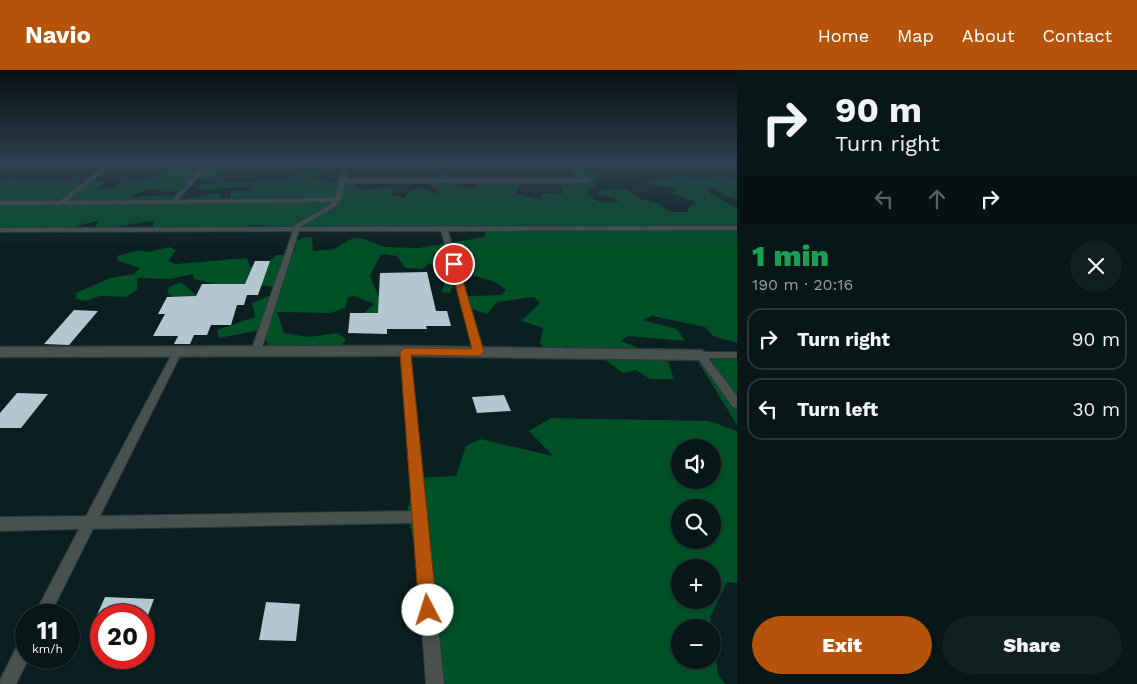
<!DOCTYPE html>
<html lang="en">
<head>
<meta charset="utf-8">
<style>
	:root { --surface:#081618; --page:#111f21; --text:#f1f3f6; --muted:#989fa2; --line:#293537; --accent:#b45309 }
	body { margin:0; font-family:"Work Sans",sans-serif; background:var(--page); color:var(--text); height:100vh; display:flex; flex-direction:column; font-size:19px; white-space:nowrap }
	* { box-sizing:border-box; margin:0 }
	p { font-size:16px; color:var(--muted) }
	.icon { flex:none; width:28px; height:28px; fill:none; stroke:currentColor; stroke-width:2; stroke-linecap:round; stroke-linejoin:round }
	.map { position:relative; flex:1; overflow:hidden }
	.side { display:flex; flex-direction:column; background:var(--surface); width:400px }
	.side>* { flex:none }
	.top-card { background:#081618; color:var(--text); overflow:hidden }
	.fabs { position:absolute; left:671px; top:369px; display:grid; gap:10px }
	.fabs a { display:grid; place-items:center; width:50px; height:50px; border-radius:50%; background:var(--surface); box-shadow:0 1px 4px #0004,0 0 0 1px var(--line); font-size:25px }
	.speed { position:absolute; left:15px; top:534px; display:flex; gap:10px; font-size:25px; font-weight:700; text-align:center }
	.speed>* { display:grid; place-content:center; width:65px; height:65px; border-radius:50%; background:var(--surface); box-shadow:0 1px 4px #0004,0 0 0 1px var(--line); line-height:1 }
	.speed small { font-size:12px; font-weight:400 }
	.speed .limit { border:8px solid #d22; background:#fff; color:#111 }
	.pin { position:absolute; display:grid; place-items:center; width:42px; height:42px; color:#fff; margin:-21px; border:2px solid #fff; border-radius:50%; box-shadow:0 1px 5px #0007 }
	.me { position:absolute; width:55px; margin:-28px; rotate:355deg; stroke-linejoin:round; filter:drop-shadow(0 0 4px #0008) }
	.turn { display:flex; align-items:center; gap:18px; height:105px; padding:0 15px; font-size:22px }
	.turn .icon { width:65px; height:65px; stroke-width:2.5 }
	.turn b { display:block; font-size:35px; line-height:42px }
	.lanes { display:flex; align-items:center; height:48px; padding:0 15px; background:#0003; justify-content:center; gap:25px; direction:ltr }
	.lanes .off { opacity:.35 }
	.round { display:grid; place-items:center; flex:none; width:52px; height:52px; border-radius:26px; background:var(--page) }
	.overview { display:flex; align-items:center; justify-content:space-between; height:85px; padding:0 15px }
	h1 { font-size:30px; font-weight:800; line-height:38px; color:#1e9e55 }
	.cta { display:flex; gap:10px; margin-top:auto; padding:10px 15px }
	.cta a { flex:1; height:58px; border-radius:30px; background:var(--accent); color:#fff; font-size:20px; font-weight:800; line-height:58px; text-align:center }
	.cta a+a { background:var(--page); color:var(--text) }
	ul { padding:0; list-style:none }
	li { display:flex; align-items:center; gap:15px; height:62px; margin:0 10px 8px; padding:0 5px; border:2px solid var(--line); border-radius:15px }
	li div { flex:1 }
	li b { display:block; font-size:19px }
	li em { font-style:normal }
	header { display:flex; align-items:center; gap:30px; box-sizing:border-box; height:70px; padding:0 25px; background:var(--accent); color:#fff }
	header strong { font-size:24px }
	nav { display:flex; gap:28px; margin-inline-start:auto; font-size:18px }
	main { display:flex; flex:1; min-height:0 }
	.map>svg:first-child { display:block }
	.green { fill:#005028; fill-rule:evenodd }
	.building { fill:#b4c7d0 }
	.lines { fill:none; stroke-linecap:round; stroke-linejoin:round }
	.lane-casing { stroke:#27393a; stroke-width:2 }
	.street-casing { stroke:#27393a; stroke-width:3 }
	.lane { fill:#49514f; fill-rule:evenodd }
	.street { fill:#49514f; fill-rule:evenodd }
	.route { fill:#b45309; stroke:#753606 }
</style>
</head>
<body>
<header>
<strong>Navio</strong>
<nav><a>Home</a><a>Map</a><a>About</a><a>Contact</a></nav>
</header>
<main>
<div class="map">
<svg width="737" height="614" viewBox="0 0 737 614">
	<rect width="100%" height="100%" fill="#0b1e20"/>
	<path class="green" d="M205,93H232C225,97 221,103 215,106C201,114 200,103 186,120L169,122L149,119L126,128L164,125L185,129L219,123L223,129L231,127V121H247L253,118C234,114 217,122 198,119L202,114L285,110C296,104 309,106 317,95L340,93L343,94C333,103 324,95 313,109C327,114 342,109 355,115V119C368,121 382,116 394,118L391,125L405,128L409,121L421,118L439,124L437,119L425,111C434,105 444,103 454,107L457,116L473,119L479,118L474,109H488L489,111C499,114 509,112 520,115L516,124L541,130L543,123L561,124L563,121L560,116L569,112L574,102L568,97C580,92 588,98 598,106L596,115L585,122C597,133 603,134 619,131L614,128L596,124L603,120L627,119L640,129L659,134L670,142H688L689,136L696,134L694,131L671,123L678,119C668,114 652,118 643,111L670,108V106L710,109L707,107H730L737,111V121H733L737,124V129L726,126L713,117L707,118L711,124L737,138V273L713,266L705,257L652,246L643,250L677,259L685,271L628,266L621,271L667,289L674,309H650L636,300L623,303L600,286L567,276L550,282L540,274L543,258L521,251L540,233L534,227L497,232L487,244L463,236L468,226L501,225L506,220L495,212L472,205L469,196L454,191L460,185L453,181L431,185L445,190L459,204L450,223L442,222L445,209L430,193L422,199L405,198L397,186L381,184L370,206L383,237L376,244L364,243L374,234L355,226L348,227L345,238L330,243L277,242L284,263L309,267L337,263L346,269L340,278L268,275L260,260L219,268L217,260L255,247L252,233L273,224L277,218C246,209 220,226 194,240L167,223L169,217L181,212L198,227L222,216L194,209L193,204L170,209L137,208V220L126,227L100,226L86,231L76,229V223L110,208L134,204L140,198L118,191L117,186L139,180L148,182L169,177L176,180L168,191L176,194L247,188L250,197L260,198L277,185H288L295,181L296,171L302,168L312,167L313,181L334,179L353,168L364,169L385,177L418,178L485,167V162L477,159L374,161L253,155L223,160L153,157V151L105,158L94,157L100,150L59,161L31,163L0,161V110L17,108L18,111H68L78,114L94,110L107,112L97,118C109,122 113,115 123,113C137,110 152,108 165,103L151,99L154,96L171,95L192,96L193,101L200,103Z
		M737,288V355L697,290Z
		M551,348L709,351L737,361V513L727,512L710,547L712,557L680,558V590H712L713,563L718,605L725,614H444L407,441L417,408L456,406L466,376L480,369L553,386L529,361ZM680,378H712V410H680ZM680,438H712V470H680ZM680,498H712V530H680Z"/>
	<path class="building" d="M255,191H270L258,225H247L244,235H237L231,255H211L207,265H194L190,274H174L178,266H153L165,244H158L167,227L196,226L202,214H245Z
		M427,202L436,241H447L451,256H426L427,259H387V264L348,263L350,243H378L380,203Z
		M74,240L98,241L69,275L44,274Z
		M17,323L48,324L21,358H0V343Z
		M504,325L511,341L477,343L472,327Z
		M105,527L154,529L148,545H97Z
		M266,532L300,534L296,571L259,570Z"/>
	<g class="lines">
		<defs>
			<path id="lane" d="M250,93L209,95L178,130L335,128L344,93H348L346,109H588L591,111L588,113H345L341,130L336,136L300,157L737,156V160L448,161L484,282L479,285L474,282L441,161H299L261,281L256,284L251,281L293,161L0,162V158L294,157L296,154L324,139L333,132L0,135V131H60L104,96H0V94ZM204,95L172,130L67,131L110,96Z
				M698,93H703L706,96L702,97Z
				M405,278L410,281L444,614H426L414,453L93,459L50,545H34L79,459L0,461V447L86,446L174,280H180L182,282L100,446L413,441L400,281Z
				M700,282H737V288H708L737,326V338L733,337L697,287L695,285L697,283Z
				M26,568V588H29L16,614H0L1,608L20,570Z"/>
			<path id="street" d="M405,276L700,280L705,282L707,285L705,288L700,290L405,286L0,287V277Z"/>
		</defs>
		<use href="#lane" class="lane-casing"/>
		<use href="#street" class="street-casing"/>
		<use href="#lane" class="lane"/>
		<use href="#street" class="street"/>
	</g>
	<linearGradient id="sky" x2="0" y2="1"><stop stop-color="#061012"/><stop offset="0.52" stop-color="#2e414e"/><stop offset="1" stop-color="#2e414e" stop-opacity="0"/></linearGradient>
	<rect width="737" height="179" fill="url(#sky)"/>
	<path class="route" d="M454,192L458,194L484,282L479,286L411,285L437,540L435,546L428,549L422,546L419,540L400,282L405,278L472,279L450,194Z"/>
</svg>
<div class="fabs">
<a><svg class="icon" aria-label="sound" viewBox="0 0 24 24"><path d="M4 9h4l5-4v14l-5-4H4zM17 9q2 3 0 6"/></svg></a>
<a><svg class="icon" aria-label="search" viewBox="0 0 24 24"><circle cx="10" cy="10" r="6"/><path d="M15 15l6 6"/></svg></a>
<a>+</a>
<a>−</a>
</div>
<div class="speed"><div>11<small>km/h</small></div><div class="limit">20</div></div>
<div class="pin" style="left:454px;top:194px;background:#d93025"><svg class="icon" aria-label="arrive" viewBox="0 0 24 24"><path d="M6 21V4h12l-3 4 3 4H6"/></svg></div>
<svg class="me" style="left:428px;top:540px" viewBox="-20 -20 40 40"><circle r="19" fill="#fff"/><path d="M0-13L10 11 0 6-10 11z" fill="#b45309"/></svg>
</div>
<section class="side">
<div class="top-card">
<div class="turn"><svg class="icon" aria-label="right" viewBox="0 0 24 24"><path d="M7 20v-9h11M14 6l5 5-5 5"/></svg><div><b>90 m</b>Turn right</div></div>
<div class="lanes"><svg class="icon off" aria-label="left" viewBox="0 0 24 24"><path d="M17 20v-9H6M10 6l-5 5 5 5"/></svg><svg class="icon off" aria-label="ahead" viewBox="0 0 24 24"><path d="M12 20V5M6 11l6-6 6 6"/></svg><svg class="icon" aria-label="right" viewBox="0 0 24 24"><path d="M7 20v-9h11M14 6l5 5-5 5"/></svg></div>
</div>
<div class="overview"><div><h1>1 min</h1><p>190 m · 20:16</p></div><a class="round"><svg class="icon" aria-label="close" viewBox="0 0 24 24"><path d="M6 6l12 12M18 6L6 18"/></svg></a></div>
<ul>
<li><svg class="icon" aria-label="right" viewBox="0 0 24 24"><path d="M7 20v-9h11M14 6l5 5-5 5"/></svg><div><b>Turn right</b></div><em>90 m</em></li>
<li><svg class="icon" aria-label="left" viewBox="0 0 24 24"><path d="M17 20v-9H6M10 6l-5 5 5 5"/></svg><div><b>Turn left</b></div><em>30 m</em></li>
</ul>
<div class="cta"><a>Exit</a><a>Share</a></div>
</section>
</main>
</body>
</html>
